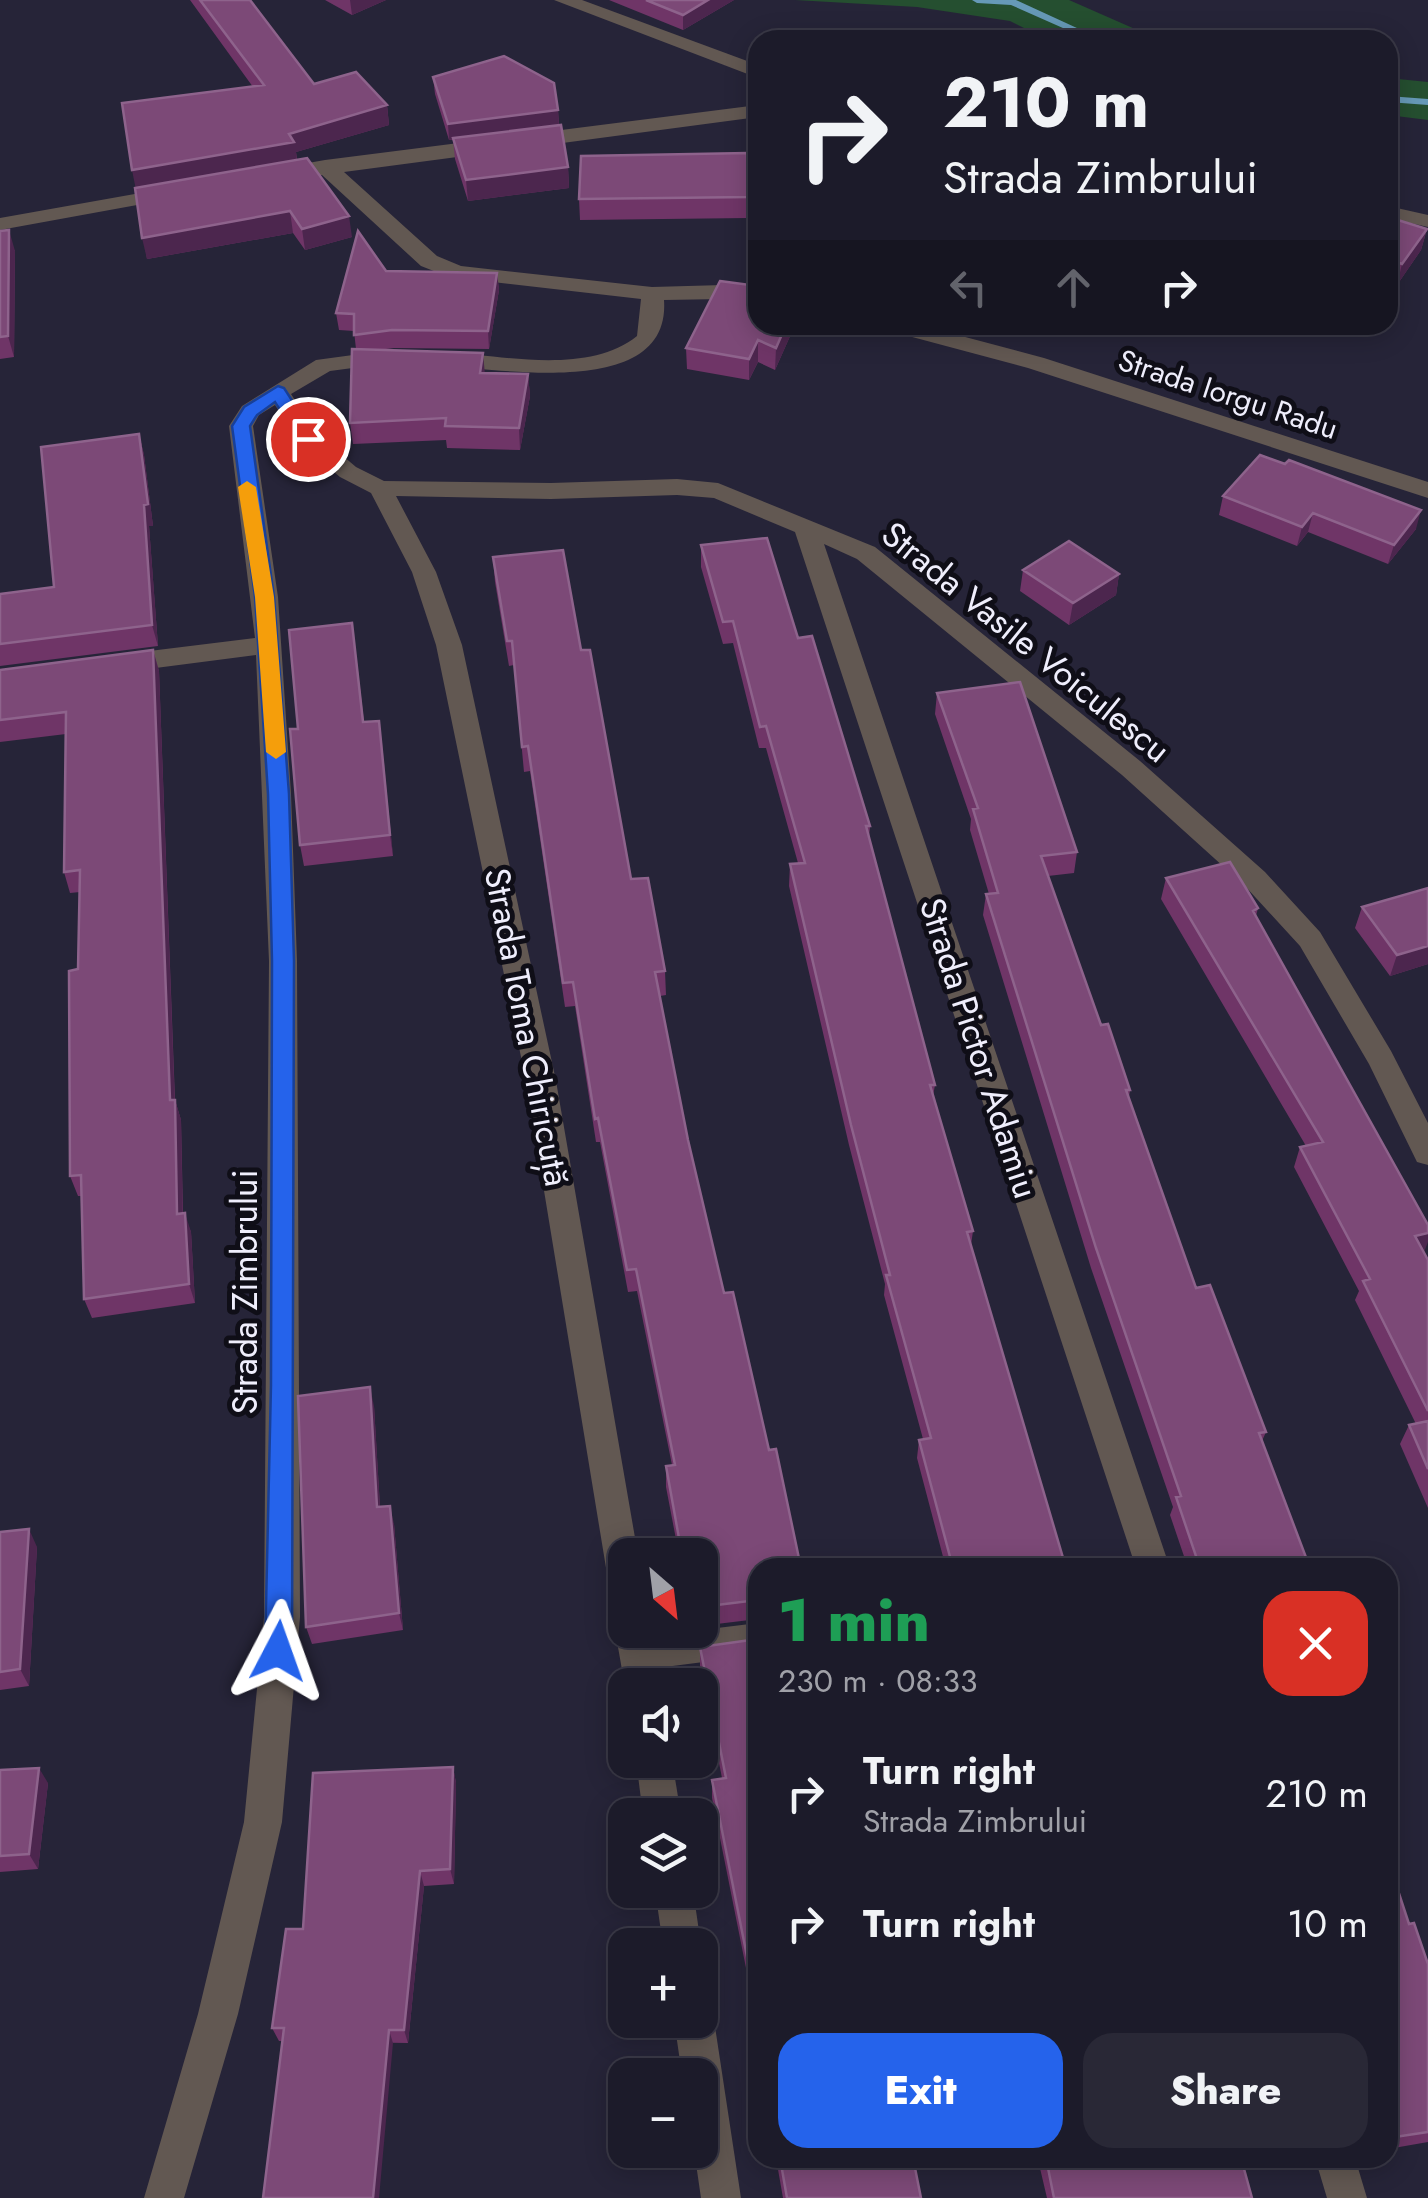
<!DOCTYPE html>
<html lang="en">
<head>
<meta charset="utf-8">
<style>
	:root { --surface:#1c1b2a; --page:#292836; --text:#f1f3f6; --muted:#a0a1a8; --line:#3a3947; --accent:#2563eb }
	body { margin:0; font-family:Jost,sans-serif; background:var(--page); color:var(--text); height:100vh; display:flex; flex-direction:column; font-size:38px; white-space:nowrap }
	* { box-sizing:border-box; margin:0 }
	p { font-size:32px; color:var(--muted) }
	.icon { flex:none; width:55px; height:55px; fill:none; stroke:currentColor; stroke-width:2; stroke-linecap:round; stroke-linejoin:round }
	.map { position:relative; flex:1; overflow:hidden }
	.drawer { position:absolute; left:748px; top:1558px; width:650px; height:610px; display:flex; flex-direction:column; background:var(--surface); border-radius:30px; box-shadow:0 5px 25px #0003,0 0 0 2px var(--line) }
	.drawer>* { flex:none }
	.banner { position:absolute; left:748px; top:30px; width:650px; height:305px; border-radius:30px; box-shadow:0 5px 25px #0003,0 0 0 2px var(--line); background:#1c1b2a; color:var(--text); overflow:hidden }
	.needle { width:65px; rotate:152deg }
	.controls { position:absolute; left:608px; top:1538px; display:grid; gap:20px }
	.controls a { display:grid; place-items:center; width:110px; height:110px; border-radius:20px; background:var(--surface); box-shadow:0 5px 25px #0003,0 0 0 2px var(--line); font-size:50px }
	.pin { position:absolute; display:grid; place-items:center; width:85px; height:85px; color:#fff; margin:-42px; border:5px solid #fff; border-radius:50%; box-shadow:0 2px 10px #0007 }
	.me { position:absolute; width:110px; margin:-55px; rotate:4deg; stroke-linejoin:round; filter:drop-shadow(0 0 8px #0008) }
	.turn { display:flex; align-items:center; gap:35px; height:210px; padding:0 30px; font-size:45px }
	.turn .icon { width:130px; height:130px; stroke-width:2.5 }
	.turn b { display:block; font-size:70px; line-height:85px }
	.lanes { display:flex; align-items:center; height:95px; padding:0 30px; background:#0003; justify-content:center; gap:50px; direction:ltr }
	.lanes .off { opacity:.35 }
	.round { display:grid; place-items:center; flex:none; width:105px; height:105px; border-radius:30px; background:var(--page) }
	.overview { display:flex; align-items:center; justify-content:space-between; height:170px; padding:0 30px }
	h1 { font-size:60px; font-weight:800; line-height:75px; color:#1e9e55 }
	.cta { display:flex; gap:20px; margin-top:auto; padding:20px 30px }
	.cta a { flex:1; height:115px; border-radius:30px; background:var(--accent); color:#fff; font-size:40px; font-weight:800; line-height:115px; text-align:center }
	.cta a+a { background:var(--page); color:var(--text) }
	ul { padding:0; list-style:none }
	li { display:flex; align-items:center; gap:30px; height:130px; padding:0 30px }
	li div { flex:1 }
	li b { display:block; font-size:38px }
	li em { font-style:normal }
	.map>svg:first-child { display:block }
	.green { fill:#254f30 }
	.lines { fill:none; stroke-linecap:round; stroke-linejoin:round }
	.stream { fill:#6699b7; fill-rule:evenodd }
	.street { fill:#625852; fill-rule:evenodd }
	.wall { fill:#6f3567 }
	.shaded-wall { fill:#4c264e }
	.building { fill:#7c4977; stroke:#8e638c; stroke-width:2.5 }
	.route { fill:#2563eb; stroke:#184099; stroke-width:2.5 }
	.slow { fill:#f59e0b }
	.labels { text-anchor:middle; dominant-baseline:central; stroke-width:10; stroke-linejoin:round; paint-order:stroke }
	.far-street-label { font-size:30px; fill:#efeefc; stroke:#0f0e17 }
	.street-label { font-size:35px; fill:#efeefc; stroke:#0f0e17 }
</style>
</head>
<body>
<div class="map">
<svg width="1428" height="2198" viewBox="0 0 1428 2198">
	<rect width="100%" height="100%" fill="#262438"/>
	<path class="green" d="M795,0H1069L1160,40H1048L1010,21L917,7Z
		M1388,78L1428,82V120L1388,115Z"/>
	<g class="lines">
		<path class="stream" d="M972,0H1016L1103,40H1090L1011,5L977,3Z
			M1388,96L1428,99V105L1388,102Z"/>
		<path class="street" d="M554,0H582L758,65V78Z
			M758,105V117L344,172L437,256L461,266L652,287L723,285L758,289V303L723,299L664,300C671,398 508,370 446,366L435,359L446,352C505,356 588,375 637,336L641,299L449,277L421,266L322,175L274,181L264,175L274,169L325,160Z
			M174,187L185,193L181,197L0,230V218Z
			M1388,206L1428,215V227L1388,218Z
			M883,325H920L1044,358L1428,482V498L1028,368L886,330Z
			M390,350L401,357L398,362L330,371L291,394L317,434L356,467L384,481L551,483L677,479L718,483L875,547L1140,761L1265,872L1320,932L1391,1051L1428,1123V1165L1417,1162L1369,1064L1300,946L1245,886L1122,775L857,559L824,544L1170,1568H1136L795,532L714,498L677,495L551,499L396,496L436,572L462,645L556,1081L638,1555H625V1596L613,1591L608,1580L526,1081L436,645L412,572L371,493L340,477L300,444L275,405L259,415L253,426L278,597L291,794L297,961L300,1617L282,1822L238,2014L184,2198H144L198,2014L244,1822L264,1617L269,961L256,655L117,673L104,664L117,655L255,638L229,426L242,406L316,360Z
			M625,1617V1630H651L652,1636L758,1623V1655L657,1668L660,1685L625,1687L615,1630Z
			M636,1760H672L681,1815H643Z
			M655,1890H693L701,1945L700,1948L663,1945Z
			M700,2003L708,2006L714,2020L741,2198H701L694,2150H700V2075H682L674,2020H700Z
			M1315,2158H1355L1367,2198H1327Z"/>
	</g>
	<path class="wall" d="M190,0H250L314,84L387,105L389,125L296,152L297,159L352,237L305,250L293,233L147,259L136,188L253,87Z
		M325,0H386L352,15Z
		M609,0H734L683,30Z
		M433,77L558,110L559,125L568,167L569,188L468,201L455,159L453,140H449L435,94Z
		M748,197V218L580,220L579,199Z
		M1388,217L1427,229L1421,250L1397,285L1388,282Z
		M0,231L15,251L14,357L0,359Z
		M386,271L497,273L499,290L489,349L394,348L378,350L485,373L528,374L530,396L520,450L447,448L446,440L353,444L350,423L356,349L354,331L339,330L336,313Z
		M795,325L775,370L758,362L749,380L687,369L686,348Z
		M139,434L144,455L153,526H149L158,646L0,666V594L54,587Z
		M1223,496L1416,529L1388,564L1308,532L1297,546L1219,515Z
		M701,545L798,638L870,826L869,838L935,1085L933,1096L973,1231L971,1245L1066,1568H946L917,1458L919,1440L923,1439L884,1295L885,1284L849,1145L789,886L790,864L798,863L766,748H759L733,643L723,644L701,567Z
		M493,557L581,650L631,879L665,971L666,995L660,996L758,1568V1619L700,1626V1555H679L666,1487V1466L672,1465L637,1291L628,1292L600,1142H596L575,1006L565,1007L530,771L524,772L514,665L509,666L495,582Z
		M1023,570L1119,574L1116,595L1069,625L1020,591Z
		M355,645L364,722L379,721L393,856L304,866L300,845L298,729Z
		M153,650L159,671L175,1100L181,1120L183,1213L191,1232L195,1303L92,1318L84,1299L82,1196H78L70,1176L80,892L70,893L64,872L66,734L0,742V670Z
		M937,693L1077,852L1074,873L1048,876L1101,1025L1130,1090L1129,1097L1196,1288L1266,1432L1262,1441L1310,1568H1188L1170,1515L1173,1507L1091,1268L983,915L986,894H989L970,830L971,819L935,714Z
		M1166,878L1258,908L1256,916L1428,1260V1508L1400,1444L1409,1425L1416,1424L1355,1300L1359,1291L1294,1167L1300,1147L1306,1146L1161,899Z
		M1428,888V964L1390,976L1355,928L1362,907Z
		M374,1406L380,1507L394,1524L403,1630L312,1644L306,1627Z
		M0,1532L37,1547L29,1686L0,1690Z
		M758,1639V2053L750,2013L752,1998L712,1798V1780L722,1778L700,1666V1647Z
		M453,1767L456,1783L454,1884L424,1886L408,2043L279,2041L272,2028L303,1929Z
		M0,1770L48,1783L38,1869L0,1872Z
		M1388,1860L1409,1924L1428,1964V2142L1388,2149Z
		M776,2158H913L921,2198H783Z
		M1042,2158H1241L1252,2198H1047L1039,2164Z"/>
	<path class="shaded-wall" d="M350,0H386L352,15Z
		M708,0H734L683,30V15Z
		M387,105L389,125L296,152L297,161L136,190L132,170L289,134Z
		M558,110L559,126L449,140L448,124Z
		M568,167L569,188L468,201L466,180Z
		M290,211L293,233L147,259L142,238Z
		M349,216L352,237L305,250L302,229Z
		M1427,229L1421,250L1397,285L1402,264Z
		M9,230L15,251L14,357L8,336Z
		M497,273L499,290L489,349L488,331Z
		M786,325H795L775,370L776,348Z
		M758,340V362L749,380V359Z
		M483,353L485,375L480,373Z
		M528,374L530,396L520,450L519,428Z
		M139,434L144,455L153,526H149L158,646L152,625Z
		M1421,510L1416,529L1388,564L1394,545Z
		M1313,513L1308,532L1297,546L1302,527Z
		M1119,574L1116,595L1069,625L1073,603Z
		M153,650L159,671L175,1108V1100L181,1120L183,1234L177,1214L170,1100Z
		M379,721L382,742L393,856L390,835Z
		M1428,946V964L1390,976L1397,955Z
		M185,1213L191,1232L195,1303L189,1284Z
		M1428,1233V1242L1424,1252L1415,1236Z
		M370,1387L374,1406L381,1525L377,1507Z
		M390,1506L394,1524L403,1630L399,1613Z
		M29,1529L37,1547L29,1686L20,1669Z
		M453,1767L456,1783L454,1884L450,1869Z
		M39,1768L48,1783L38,1869L29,1854Z
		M420,1871L424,1886L408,2043L404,2030Z
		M389,2030L393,2043L379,2198H373Z"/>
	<path class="building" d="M200,0H250L314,84L356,72L387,105L289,134L294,142L132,170L122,103L264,85Z
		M646,0H708L683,15Z
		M504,56L554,83L558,110L448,124L433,77Z
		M561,125L568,167L466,180L453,138Z
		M747,153L748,197L579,199L581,156Z
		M307,158L349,216L302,229L290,211L142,238L135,188Z
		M1388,217L1427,229L1402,264L1388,259Z
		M9,230L8,336L0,337V231Z
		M358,231L386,271L497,273L488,331L392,330L354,335V314L336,313Z
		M720,281L758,286V325H786L776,348L758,340L749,359L686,348Z
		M352,349L483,353L480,373L528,374L519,428L445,426L446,418L350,423Z
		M139,434L148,504L144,505L152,625L0,644V594L54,587L41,447Z
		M1260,455L1285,464L1289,460L1421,510L1394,545L1313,513L1302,527L1223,496Z
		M767,538L798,638L812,636L870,826H866L935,1085H930L973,1231L967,1232L1066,1568H953L919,1440L931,1438L886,1275H890L851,1125L790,864L805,863L766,726L760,727L733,621L723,622L701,545Z
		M1069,541L1119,574L1073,603L1023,570Z
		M563,550L581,650H590L631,879L648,878L665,971L655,972L688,1140L724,1293L733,1292L769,1450L776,1449L801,1568H758V1600L700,1607V1555H682L666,1466L675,1465L636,1269L627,1270L598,1118L595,1119L573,982L563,983L528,746L522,747L512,641H507L493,557Z
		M352,623L363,722L379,721L390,835L300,845L290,729H298L289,630Z
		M153,650L170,1100H175L177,1214L185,1213L189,1284L84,1299L81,1175L70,1176L69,971L78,969L80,870L64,872L66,712L0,720V670Z
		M1020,682L1077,852L1041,856L1101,1025L1108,1024L1130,1090H1126L1196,1288L1210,1285L1266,1432L1259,1433L1310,1568H1200L1176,1497L1181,1496L1096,1248L986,894L998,893L973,809L978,808L937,693Z
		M1230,862L1258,908L1253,911L1428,1225V1233L1415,1236L1428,1260V1411L1363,1281L1370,1279L1300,1147L1323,1142L1166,878Z
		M1428,888V946L1397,955L1362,907Z
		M370,1387L377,1507L390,1506L399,1613L306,1627L298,1396Z
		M1428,1421V1469L1409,1425Z
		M29,1529L20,1669L0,1672V1532Z
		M758,1639V2034L751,1998L755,1997L712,1780L726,1778L700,1647Z
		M453,1767L450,1869L420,1871L404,2030H389L373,2198H263L284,2028H272L286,1929H303L313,1773Z
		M39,1768L29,1854L0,1856V1770Z
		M1388,1860L1409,1924L1414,1923L1428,1964V2132L1388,2138Z
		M780,2158H913L921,2198H787Z
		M1046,2158H1241L1252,2198H1054Z"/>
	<path class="route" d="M278,386L284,388L317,439L308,445L301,443L275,402L257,415L250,426L274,597L289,794L294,961L292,1651L288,1660L278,1664L269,1660L265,1651L271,1385L272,961L268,794L255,597L232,426L244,407Z"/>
	<path class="slow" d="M247,481L256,487L274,597L286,752L276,759L266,752L255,597L238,487Z"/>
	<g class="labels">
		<g class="far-street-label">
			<text transform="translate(1228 394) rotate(18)">Strada Iorgu Radu</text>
		</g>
		<g class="street-label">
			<text transform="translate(1026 642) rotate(39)">Strada Vasile Voiculescu</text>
			<text transform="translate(527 1027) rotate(79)">Strada Toma Chiricuță</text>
			<text transform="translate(979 1048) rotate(72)">Strada Pictor Adamiu</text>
			<text transform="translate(245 1292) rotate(-90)">Strada Zimbrului</text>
		</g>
	</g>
</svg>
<div class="controls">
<a><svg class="needle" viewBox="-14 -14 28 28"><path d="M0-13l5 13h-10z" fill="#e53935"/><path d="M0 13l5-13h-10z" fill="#a0a1a8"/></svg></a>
<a><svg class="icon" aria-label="sound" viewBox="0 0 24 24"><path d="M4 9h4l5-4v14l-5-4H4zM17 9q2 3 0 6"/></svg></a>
<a><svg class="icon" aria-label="layers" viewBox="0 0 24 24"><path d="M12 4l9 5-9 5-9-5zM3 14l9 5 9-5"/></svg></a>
<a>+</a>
<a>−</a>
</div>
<div class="pin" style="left:308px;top:439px;background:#d93025"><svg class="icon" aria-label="arrive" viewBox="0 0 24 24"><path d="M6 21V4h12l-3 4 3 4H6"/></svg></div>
<svg class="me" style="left:278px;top:1651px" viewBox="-20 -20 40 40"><path d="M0-17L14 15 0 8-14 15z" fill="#2563eb" stroke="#fff" stroke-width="4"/></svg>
<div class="banner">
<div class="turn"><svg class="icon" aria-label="right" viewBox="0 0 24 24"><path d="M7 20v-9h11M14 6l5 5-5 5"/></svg><div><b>210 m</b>Strada Zimbrului</div></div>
<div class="lanes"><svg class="icon off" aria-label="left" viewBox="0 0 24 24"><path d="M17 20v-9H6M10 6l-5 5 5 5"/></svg><svg class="icon off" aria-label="ahead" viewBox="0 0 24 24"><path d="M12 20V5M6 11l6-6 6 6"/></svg><svg class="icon" aria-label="right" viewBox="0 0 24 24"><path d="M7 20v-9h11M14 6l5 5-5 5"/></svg></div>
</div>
<section class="drawer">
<div class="overview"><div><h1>1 min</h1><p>230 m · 08:33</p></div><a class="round" style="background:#d93025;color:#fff"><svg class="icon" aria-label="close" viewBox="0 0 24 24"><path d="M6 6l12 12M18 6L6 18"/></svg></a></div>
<ul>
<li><svg class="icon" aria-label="right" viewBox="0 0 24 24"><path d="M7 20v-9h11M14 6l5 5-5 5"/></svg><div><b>Turn right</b><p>Strada Zimbrului</p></div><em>210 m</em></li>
<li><svg class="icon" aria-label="right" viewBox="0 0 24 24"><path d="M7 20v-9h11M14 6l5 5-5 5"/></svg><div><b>Turn right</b></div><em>10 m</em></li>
</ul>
<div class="cta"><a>Exit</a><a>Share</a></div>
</section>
</div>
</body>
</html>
